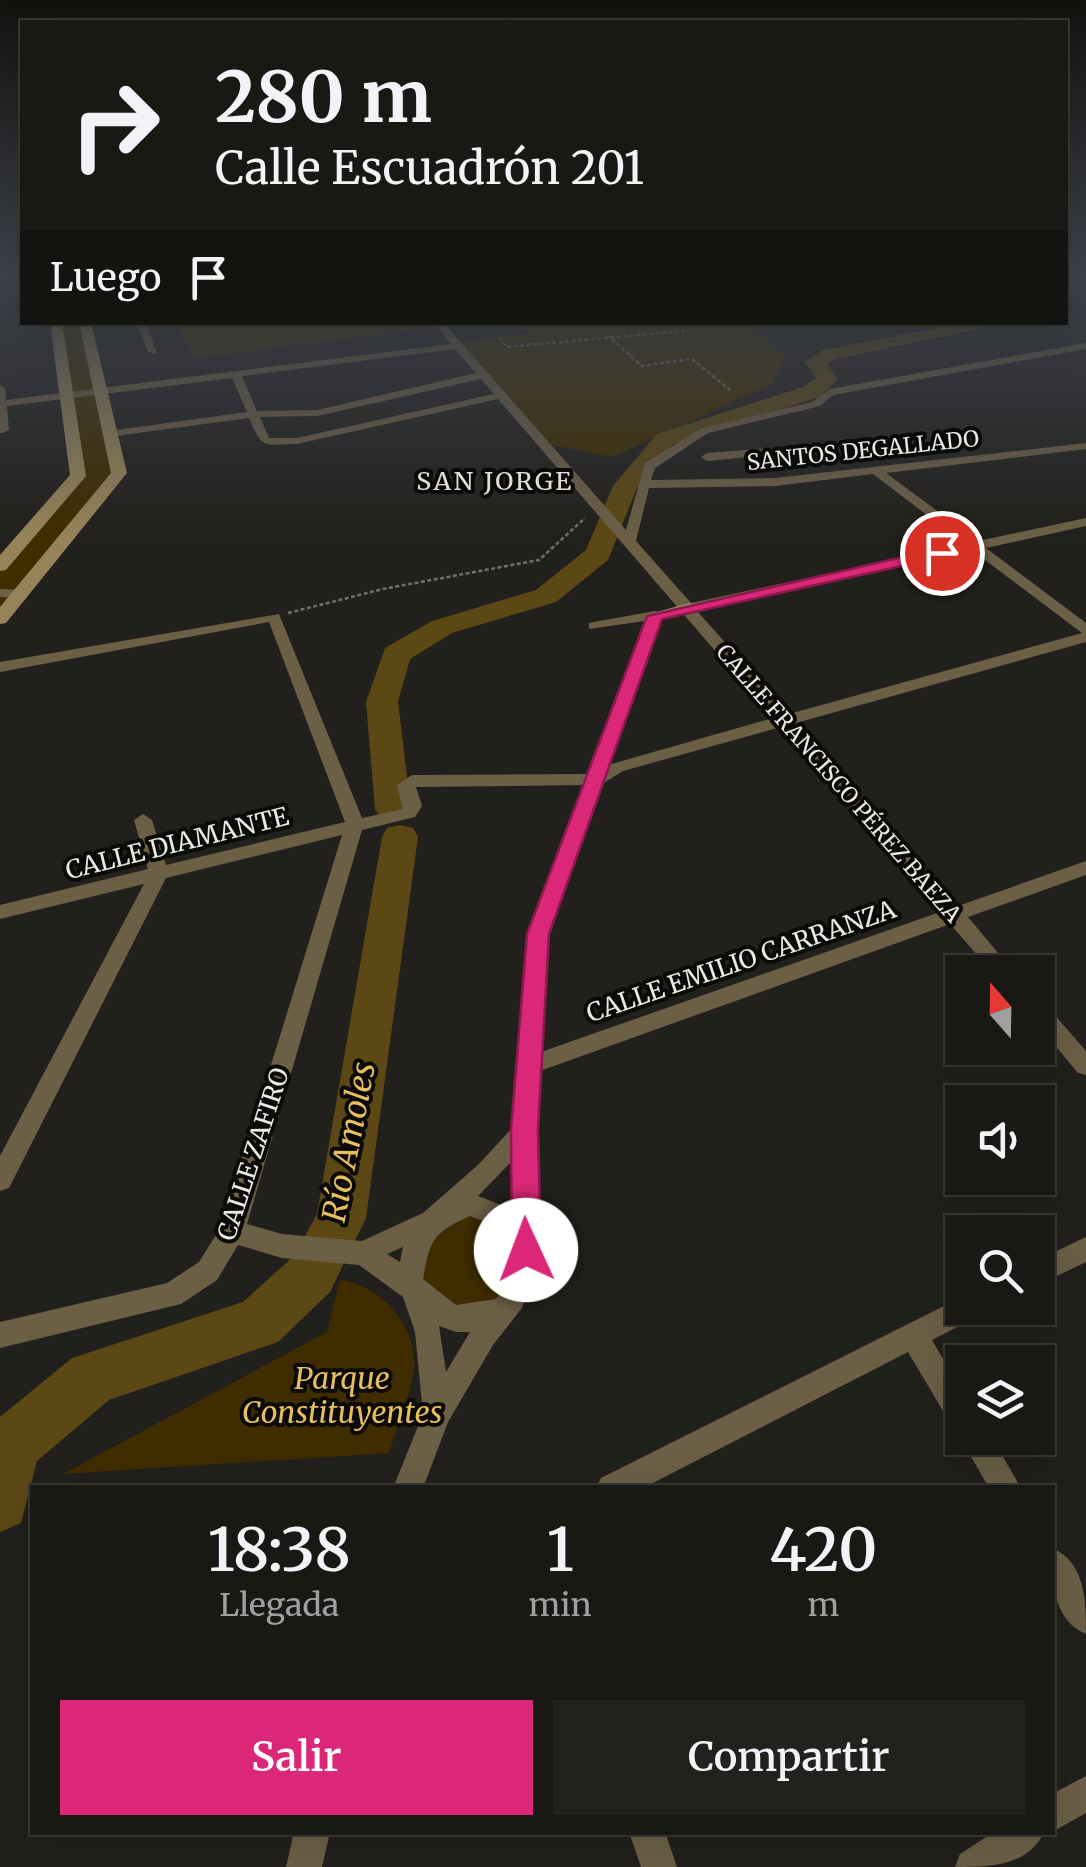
<!DOCTYPE html>
<html lang="es">
<head>
<meta charset="utf-8">
<style>
	:root { --surface:#1a1815; --page:#23211e; --text:#f1f3f6; --muted:#9fa0a0; --line:#383734; --accent:#db2777 }
	body { margin:0; font-family:Merriweather,serif; background:var(--page); color:var(--text); height:100vh; display:flex; flex-direction:column; font-size:38px; white-space:nowrap }
	* { box-sizing:border-box; margin:0 }
	p { font-size:32px; color:var(--muted) }
	.icon { flex:none; width:55px; height:55px; fill:none; stroke:currentColor; stroke-width:2; stroke-linecap:round; stroke-linejoin:round }
	.map { position:relative; flex:1; overflow:hidden }
	.side { position:absolute; left:30px; top:1485px; width:1025px; height:350px; display:flex; flex-direction:column; background:var(--surface); border-radius:0px; box-shadow:0 10px 40px #0002,0 0 0 2px var(--line) }
	.side>* { flex:none }
	.banner { position:absolute; left:20px; top:20px; width:1048px; height:305px; border-radius:0px; box-shadow:0 10px 40px #0002,0 0 0 2px var(--line); background:#1a1815; color:var(--text); overflow:hidden }
	.needle { width:65px; rotate:340deg }
	.fabs { position:absolute; left:945px; top:955px; display:grid; gap:20px }
	.fabs a { display:grid; place-items:center; width:110px; height:110px; border-radius:0px; background:var(--surface); box-shadow:0 10px 40px #0002,0 0 0 2px var(--line); font-size:50px }
	.pin { position:absolute; display:grid; place-items:center; width:85px; height:85px; color:#fff; margin:-42px; border:5px solid #fff; border-radius:50%; box-shadow:0 2px 10px #0007 }
	.me { position:absolute; width:110px; margin:-55px; rotate:358deg; stroke-linejoin:round; filter:drop-shadow(0 0 8px #0008) }
	.turn { display:flex; align-items:center; gap:35px; height:210px; padding:0 30px; font-size:45px }
	.turn .icon { width:130px; height:130px; stroke-width:2.5 }
	.turn b { display:block; font-size:70px; line-height:85px }
	.then { display:flex; align-items:center; height:95px; padding:0 30px; background:#0003; gap:20px; font-size:38px }
	.eta { display:flex; justify-content:space-evenly; align-items:center; height:170px; text-align:center }
	.eta b { font-size:60px; font-weight:600; line-height:70px }
	.button { display:flex; gap:20px; margin-top:auto; padding:20px 30px }
	.button a { flex:1; height:115px; border-radius:0px; background:var(--accent); color:#fff; font-size:40px; font-weight:600; line-height:115px; text-align:center }
	.button a+a { background:var(--page); color:var(--text) }
	.map>svg:first-child { display:block }
	.green { fill:#3f2d00 }
	.lines { fill:none; stroke-linecap:round; stroke-linejoin:round }
	.river { fill:#5c4814; fill-rule:evenodd }
	.path { stroke:#716f6b; stroke-width:2.5; stroke-dasharray:4 2.5; stroke-linecap:butt }
	.street { fill:#6b5f46; fill-rule:evenodd }
	.secondary { fill:#96835a; fill-rule:evenodd }
	.route { fill:#db2777; stroke:#8e194d; stroke-width:2.5 }
	.labels { text-anchor:middle; dominant-baseline:central; stroke-width:8; stroke-linejoin:round; paint-order:stroke }
	.far-street-label { font-size:22px; fill:#e9e8e5; stroke:#0b0a08 }
	.far-quarter-label { font-size:25px; letter-spacing:2.5px; fill:#e1ded9; stroke:#0b0a08 }
	.street-label { font-size:25px; fill:#e9e8e5; stroke:#0b0a08 }
	.near-park-label { font-size:30px; font-style:italic; fill:#e5be60; stroke:#0b0a08 }
	.near-water-label { font-size:32px; font-style:italic; fill:#e7bf61; stroke:#0b0a08 }
</style>
</head>
<body>
<div class="map">
<svg width="1086" height="1867" viewBox="0 0 1086 1867">
	<rect width="100%" height="100%" fill="#22201c"/>
	<path class="green" d="M437,322L442,327L195,358L177,323Z
		M745,322L785,355L772,384L612,457L551,445L460,341L533,333L502,323Z
		M56,323H85L117,473L0,617V566L78,475Z
		M471,1214L498,1220L518,1239L510,1296L469,1313L423,1285C419,1236 431,1237 471,1214Z
		M340,1280C378,1283 419,1327 414,1369C410,1397 397,1426 389,1453L63,1474L327,1332Z"/>
	<g class="lines">
		<path class="river" d="M969,322H1012L836,359L827,364L838,379L819,397L673,444L637,488L608,560L556,602L452,633L410,659L398,702L411,809L406,817H380L375,809L366,702L385,648L432,621L536,590L586,550L613,486L657,434L803,387L816,378L805,362L823,350Z
			M400,825L413,828L418,837L366,1218L330,1292L278,1342L109,1400L37,1461L21,1523L0,1532V1417L72,1358L243,1302L294,1256L317,1214L382,837L387,828Z"/>
		<path class="path" d="M607,335L642,366L692,359L731,391
			M499,337L506,347L684,331
			M288,613L383,589L539,560L585,518"/>
		<path class="street" d="M136,322H146L157,354L148,352Z
			M433,322H443L626,530L645,463L700,429L812,402L830,389L1086,343V349L833,395L820,406L708,433L655,468L651,480L775,478L1086,443V449L886,473L978,541L1086,518V526L986,548L1086,623V642L796,723L958,906L1086,861V875L968,917L1014,972H992L950,924L540,1071L537,1130L540,1272L521,1309L493,1345L448,1422L423,1488H393L423,1414L415,1332L403,1297L359,1265L282,1258L238,1245L217,1280L181,1304L0,1348V1322L167,1283L199,1262L221,1227L342,835L166,878L9,1188L0,1191V1156L144,884L0,919V905L148,869L134,820L143,814L152,820L166,865L345,822L269,622L0,672V662L279,614L362,818L403,809L397,785L412,775L588,774L645,621L589,629V623L594,622L655,611L662,615L608,765L773,718L498,399L297,444C262,444 263,451 249,418L108,437L102,434L108,431L247,412L232,378L7,406L9,430L3,433H0V385L5,388L6,400L451,344ZM455,349L476,373L317,410L257,411L242,376ZM481,379L494,394L297,438H269L260,417L317,416ZM873,474L965,544L691,603L636,541L649,488L775,486ZM973,551L1082,633L789,714L697,611ZM781,727L940,912L541,1052L548,933L602,784L623,771ZM584,785L528,933L514,1126L479,1164L423,1213L362,1241L282,1234L247,1224L362,830L415,817L422,806L416,787ZM513,1160L514,1210L478,1196ZM470,1216L504,1229C517,1256 516,1275 496,1299L456,1305L423,1279C430,1239 433,1233 470,1216ZM403,1247L400,1262L387,1254ZM439,1326L456,1332H470L446,1372Z
			M858,441L864,444L862,446L707,461L701,457L707,453Z
			M0,589L22,590L29,594L22,598L0,597Z
			M1038,1003L1046,1005L1086,1051V1075L1078,1073L1038,1025Z
			M1086,1237V1262L1038,1285V1260Z
			M962,1297V1308H981L977,1317L932,1340L962,1391V1430L952,1426L908,1352L643,1488H596L601,1478Z
			M962,1436L992,1438L1021,1488H989L966,1448Z
			M1052,1548C1086,1562 1086,1603 1086,1634C1052,1620 1052,1579 1052,1548Z
			M1086,1776V1813L1052,1832V1794Z
			M294,1832H330L322,1867H286Z
			M629,1832H665L677,1867H641Z
			M994,1832H1044C1028,1867 989,1867 955,1867L960,1854Z"/>
		<path class="secondary" d="M0,276H20L0,281Z
			M50,322H62L86,476L6,570L0,571V555L70,475Z
			M79,322H91L127,473L6,623L0,624V607L111,473Z
			M689,603L695,604V612L655,620L646,615Z"/>
	</g>
	<linearGradient id="sky" x2="0" y2="1"><stop stop-color="#13120f"/><stop offset="0.51" stop-color="#3e424b"/><stop offset="1" stop-color="#3e424b" stop-opacity="0"/></linearGradient>
	<rect width="1086" height="538" fill="url(#sky)"/>
	<path class="route" d="M942,548L949,553L947,556L662,619L549,934L538,1130L541,1250L537,1260L526,1264L516,1260L512,1250L511,1130L527,934L647,616Z"/>
	<g class="labels">
		<g class="far-street-label">
			<text transform="translate(863 450) rotate(-6)">SANTOS DEGALLADO</text>
			<text transform="translate(839 783) rotate(49)">CALLE FRANCISCO PÉREZ BAEZA</text>
		</g>
		<g class="far-quarter-label">
			<text x="495" y="481">SAN JORGE</text>
		</g>
		<g class="street-label">
			<text transform="translate(177 843) rotate(-14)">CALLE DIAMANTE</text>
			<text transform="translate(741 961) rotate(-19)">CALLE EMILIO CARRANZA</text>
			<text transform="translate(253 1154) rotate(-72)">CALLE ZAFIRO</text>
		</g>
		<g class="near-park-label">
			<text x="342" y="1378">Parque<tspan x="342" dy="34">Constituyentes</tspan></text>
		</g>
		<g class="near-water-label">
			<text transform="translate(349 1142) rotate(-79)">Río Amoles</text>
		</g>
	</g>
</svg>
<div class="fabs">
<a><svg class="needle" viewBox="-14 -14 28 28"><path d="M0-13l5 13h-10z" fill="#e53935"/><path d="M0 13l5-13h-10z" fill="#9fa0a0"/></svg></a>
<a><svg class="icon" aria-label="sound" viewBox="0 0 24 24"><path d="M4 9h4l5-4v14l-5-4H4zM17 9q2 3 0 6"/></svg></a>
<a><svg class="icon" aria-label="search" viewBox="0 0 24 24"><circle cx="10" cy="10" r="6"/><path d="M15 15l6 6"/></svg></a>
<a><svg class="icon" aria-label="layers" viewBox="0 0 24 24"><path d="M12 4l9 5-9 5-9-5zM3 14l9 5 9-5"/></svg></a>
</div>
<div class="pin" style="left:942px;top:553px;background:#d93025"><svg class="icon" aria-label="arrive" viewBox="0 0 24 24"><path d="M6 21V4h12l-3 4 3 4H6"/></svg></div>
<svg class="me" style="left:526px;top:1250px" viewBox="-20 -20 40 40"><circle r="19" fill="#fff"/><path d="M0-13L10 11 0 6-10 11z" fill="#db2777"/></svg>
<div class="banner">
<div class="turn"><svg class="icon" aria-label="right" viewBox="0 0 24 24"><path d="M7 20v-9h11M14 6l5 5-5 5"/></svg><div><b>280 m</b>Calle Escuadrón 201</div></div>
<div class="then">Luego<svg class="icon" aria-label="arrive" viewBox="0 0 24 24"><path d="M6 21V4h12l-3 4 3 4H6"/></svg></div>
</div>
<section class="side">
<div class="eta">
<div><b>18:38</b><p>Llegada</p></div>
<div><b>1</b><p>min</p></div>
<div><b>420</b><p>m</p></div>
</div>
<div class="button"><a>Salir</a><a>Compartir</a></div>
</section>
</div>
</body>
</html>
